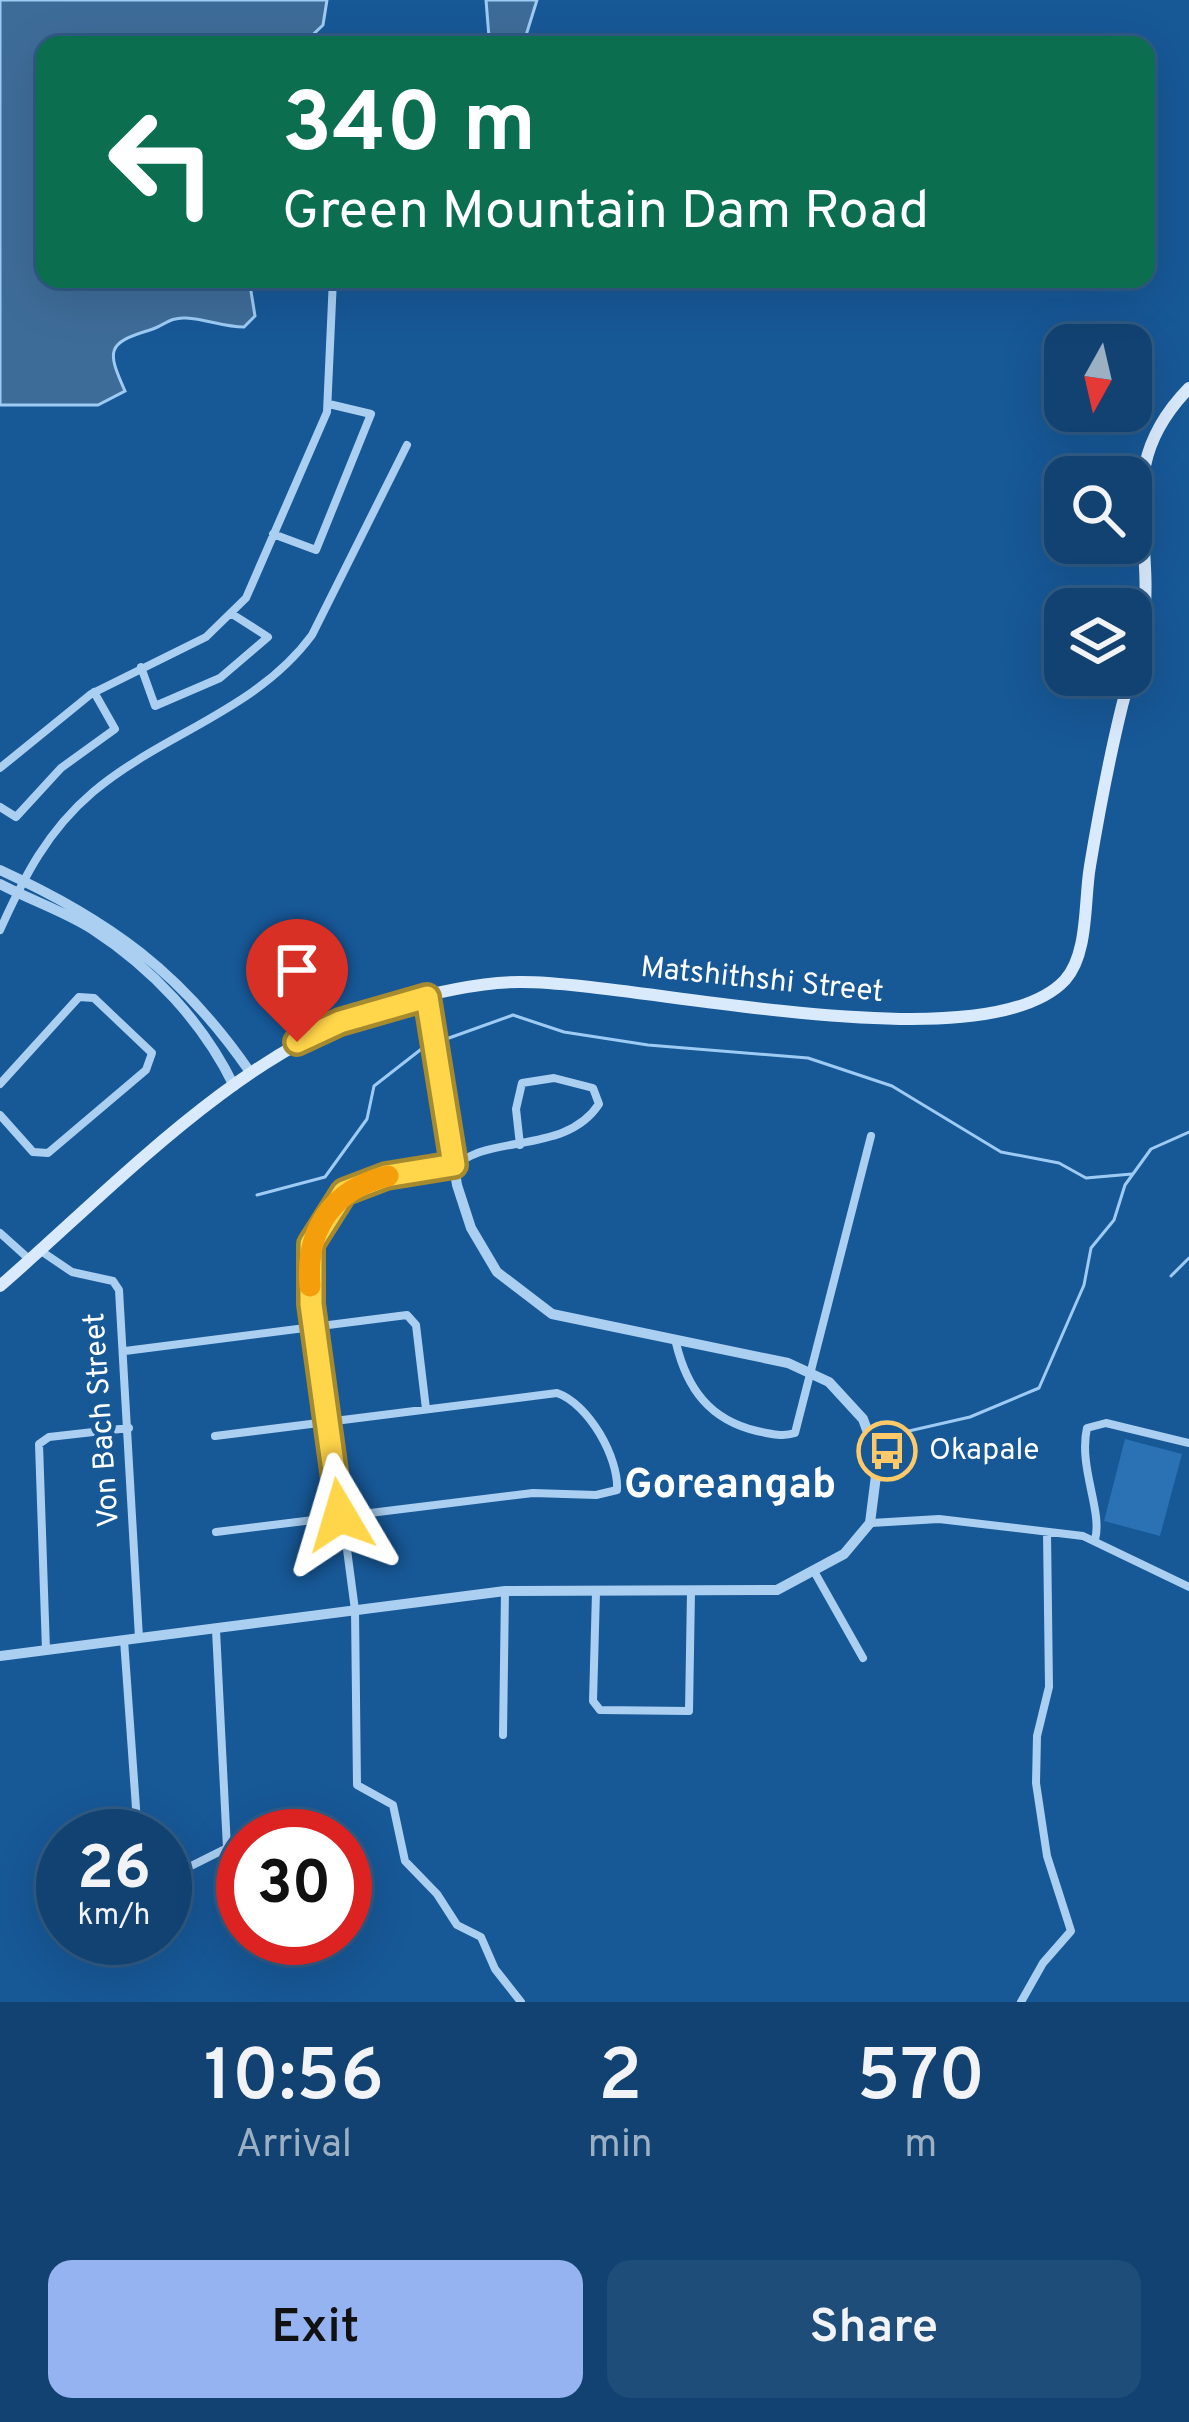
<!DOCTYPE html>
<html lang="en">
<head>
<meta charset="utf-8">
<style>
	:root { --surface:#114271; --page:#1e4d79; --text:#f1f3f6; --muted:#9cb0c3; --line:#305b84; --accent:#95b2f1 }
	body { margin:0; font-family:Overpass,sans-serif; background:var(--page); color:var(--text); height:100vh; display:flex; flex-direction:column; font-size:45px; white-space:nowrap }
	* { box-sizing:border-box; margin:0 }
	p { font-size:39px; color:var(--muted) }
	.icon { flex:none; width:66px; height:66px; fill:none; stroke:currentColor; stroke-width:2; stroke-linecap:round; stroke-linejoin:round }
	.map { position:relative; height:2002px; overflow:hidden }
	.panel { display:flex; flex-direction:column; background:var(--surface); flex:1 }
	.panel>* { flex:none }
	.guide { position:absolute; left:36px; top:36px; width:1119px; height:252px; border-radius:24px; box-shadow:0 12px 48px #0002,0 0 0 3px var(--line); background:#0b6e4f; color:#fff; overflow:hidden }
	.needle { width:78px; rotate:188deg }
	.tools { position:absolute; left:1044px; top:324px; display:grid; gap:24px }
	.tools a { display:grid; place-items:center; width:108px; height:108px; border-radius:24px; background:var(--surface); box-shadow:0 12px 48px #0002,0 0 0 3px var(--line); font-size:60px }
	.speed { position:absolute; left:36px; top:1809px; display:flex; gap:24px; font-size:60px; font-weight:700; text-align:center }
	.speed>* { display:grid; place-content:center; width:156px; height:156px; border-radius:50%; background:var(--surface); box-shadow:0 12px 48px #0002,0 0 0 3px var(--line); line-height:1 }
	.speed small { font-size:30px; font-weight:400 }
	.speed .limit { border:18px solid #d22; background:#fff; color:#111 }
	.pin { position:absolute; display:grid; place-items:center; width:102px; height:102px; color:#fff; margin:-123px -51px; border-radius:50% 50% 50% 0; rotate:-45deg; box-shadow:0 0 12px #0007 }
	.pin .icon { rotate:45deg }
	.me { position:absolute; width:132px; margin:-66px; rotate:353deg; stroke-linejoin:round; filter:drop-shadow(0 0 9px #0008) }
	.turn { display:flex; align-items:center; gap:42px; height:252px; padding:0 48px; font-size:54px }
	.turn .icon { width:156px; height:156px; stroke-width:2.5 }
	.turn b { display:block; font-size:84px; line-height:102px }
	.eta { display:flex; justify-content:space-evenly; align-items:center; height:204px; text-align:center }
	.eta b { font-size:72px; font-weight:600; line-height:84px }
	.button { display:flex; gap:24px; margin-top:auto; padding:24px 48px }
	.button a { flex:1; height:138px; border-radius:24px; background:var(--accent); color:#111; font-size:48px; font-weight:600; line-height:138px; text-align:center }
	.button a+a { background:var(--page); color:var(--text) }
	.map>svg:first-child { display:block }
	.green { fill:#2b72b5 }
	.water { fill:#3e6c99; stroke:#9dcbf4; stroke-width:3 }
	.lines { fill:none; stroke-linecap:round; stroke-linejoin:round }
	.stream { stroke:#9dcbf4; stroke-width:3 }
	.minor { stroke:#aacff1; stroke-width:8 }
	.tertiary { stroke:#aacff1; stroke-width:10 }
	.secondary { stroke:#d9eafc; stroke-width:12 }
	.route-casing { stroke:#a68a30; stroke-width:30 }
	.route { stroke:#ffd54a; stroke-width:21 }
	.slow { stroke:#f59e0b; stroke-width:21 }
	.labels { text-anchor:middle; dominant-baseline:central; stroke-width:9; stroke-linejoin:round; paint-order:stroke }
	.street-label { font-size:30px; fill:#fff; stroke:#175897 }
	.poi-label { font-size:30px; fill:#fff; stroke:#175897; text-anchor:start }
	.district-label { font-size:42px; font-weight:bold; fill:#fff; stroke:#175897 }
</style>
</head>
<body>
<div class="map">
<svg width="1189" height="2002" viewBox="0 0 1189 2002">
	<rect width="100%" height="100%" fill="#175897"/>
	<path class="green" d="M1125,1439L1182,1454L1160,1536L1104,1521Z"/>
	<path class="water" d="M0,0H327L323,25L302,45H45V279H249L255,316L244,327C224,327 206,319 186,318C169,317 164,326 150,330C106,343 107,351 125,391L98,405H0Z
		M486,0H537L523,45H497L489,37Z"/>
	<g class="lines">
		<path class="stream" d="M449,1038L513,1015L564,1032L648,1045L808,1058L892,1086L1001,1152L1059,1163L1086,1178L1132,1174
			M257,1195L325,1177L367,1119L374,1086L424,1047
			M1171,1276L1189,1258
			M887,1436L970,1417L1039,1388L1084,1285L1091,1248L1114,1220L1125,1185L1151,1149L1189,1132"/>
		<path class="minor" d="M273,534L316,550L371,414L329,404
			M141,667L155,706L220,678L268,637L232,614
			M0,768L91,694L206,637L246,598L327,412L333,279
			M0,807L16,817L61,768L115,729L94,692
			M0,930C24,877 47,831 93,792C163,733 256,711 312,635L407,445
			M0,1084L79,997L94,998L152,1053L146,1070L48,1153L33,1152L0,1115
			M520,1145L516,1109L522,1083L554,1078L593,1088L599,1104C573,1144 520,1139 480,1152C468,1156 458,1164 445,1166C414,1172 372,1172 345,1191C326,1205 314,1233 308,1255L355,1610L357,1785L393,1805L405,1861L437,1894L457,1925L481,1937L495,1969L521,2002
			M0,1233L29,1259
			M41,1251L72,1272L113,1281L119,1290L139,1638
			M676,1343C687,1389 710,1420 757,1431C771,1434 783,1437 795,1433L871,1136
			M125,1351L407,1315L416,1325L426,1409
			M215,1436L557,1393C589,1404 619,1458 617,1490L596,1495L533,1493L216,1532
			M871,1523L939,1519L1083,1536L1189,1587
			M1095,1540C1103,1511 1078,1467 1087,1428L1106,1423L1189,1443
			M815,1573L863,1658
			M596,1592L593,1701L600,1710L689,1711L691,1591
			M124,1640L138,1836
			M46,1650L39,1444L49,1437L129,1428
			M503,1735L505,1591
			M165,1879L227,1848L216,1630
			M1021,2002L1043,1963L1071,1931L1047,1856L1036,1783L1037,1736L1049,1687L1047,1532"/>
		<path class="tertiary" d="M0,870C109,920 181,972 250,1072
			M0,884C30,900 64,911 92,929C152,968 203,1022 234,1086
			M0,1656L505,1591L777,1590L844,1554L870,1523L878,1460L863,1419L829,1382L788,1363L552,1314L497,1272L471,1228L457,1185L427,996"/>
		<path class="secondary" d="M0,1286C112,1189 242,1048 386,1006C428,994 477,982 520,982C635,981 984,1067 1065,980C1089,953 1084,900 1090,866C1099,812 1109,759 1122,706C1129,679 1139,654 1143,627C1156,531 1111,468 1189,388"/>
	</g>
	<g class="lines">
		<defs>
			<path id="route" d="M297,1042L340,1022L427,997L454,1165L386,1176L344,1192L311,1244V1304L340,1515"/>
		</defs>
		<use href="#route" class="route-casing"/>
		<use href="#route" class="route"/>
		<path class="slow" d="M310,1286C305,1229 333,1189 388,1176"/>
	</g>
	<defs>
		<symbol id="bus-ring" viewBox="-11 -11 22 22"><circle r="9.5" fill="#175897" stroke="#ffc96a" stroke-width="1.5"/><path d="M-5-6H5V4H4V6H2V4H-2V6H-4V4H-5ZM-3.5-4V0h7V-4ZM-3.5 1.2v1.5H-2V1.2ZM2 1.2v1.5H3.5V1.2Z" fill="#ffc96a"/></symbol>
	</defs>
	<g fill-rule="evenodd">
		<use href="#bus-ring" x="854" y="1418" width="66" height="66"/>
	</g>
	<g class="labels">
		<g class="street-label">
			<text transform="translate(762 981) rotate(6)">Matshithshi Street</text>
			<text transform="translate(103 1420) rotate(-94)">Von Bach Street</text>
		</g>
		<g class="poi-label">
			<text x="929" y="1451">Okapale</text>
		</g>
		<g class="district-label">
			<text x="730" y="1486">Goreangab</text>
		</g>
	</g>
</svg>
<div class="tools">
<a><svg class="needle" viewBox="-14 -14 28 28"><path d="M0-13l5 13h-10z" fill="#e53935"/><path d="M0 13l5-13h-10z" fill="#9cb0c3"/></svg></a>
<a><svg class="icon" aria-label="search" viewBox="0 0 24 24"><circle cx="10" cy="10" r="6"/><path d="M15 15l6 6"/></svg></a>
<a><svg class="icon" aria-label="layers" viewBox="0 0 24 24"><path d="M12 4l9 5-9 5-9-5zM3 14l9 5 9-5"/></svg></a>
</div>
<div class="speed"><div>26<small>km/h</small></div><div class="limit">30</div></div>
<div class="pin" style="left:297px;top:1042px;background:#d93025"><svg class="icon" aria-label="arrive" viewBox="0 0 24 24"><path d="M6 21V4h12l-3 4 3 4H6"/></svg></div>
<svg class="me" style="left:340px;top:1515px" viewBox="-20 -20 40 40"><path d="M0-17L14 15 0 8-14 15z" fill="#ffd54a" stroke="#fff" stroke-width="4"/></svg>
<div class="guide">
<div class="turn"><svg class="icon" aria-label="left" viewBox="0 0 24 24"><path d="M17 20v-9H6M10 6l-5 5 5 5"/></svg><div><b>340 m</b>Green Mountain Dam Road</div></div>
</div>
</div>
<section class="panel">
<div class="eta">
<div><b>10:56</b><p>Arrival</p></div>
<div><b>2</b><p>min</p></div>
<div><b>570</b><p>m</p></div>
</div>
<div class="button"><a>Exit</a><a>Share</a></div>
</section>
</body>
</html>
